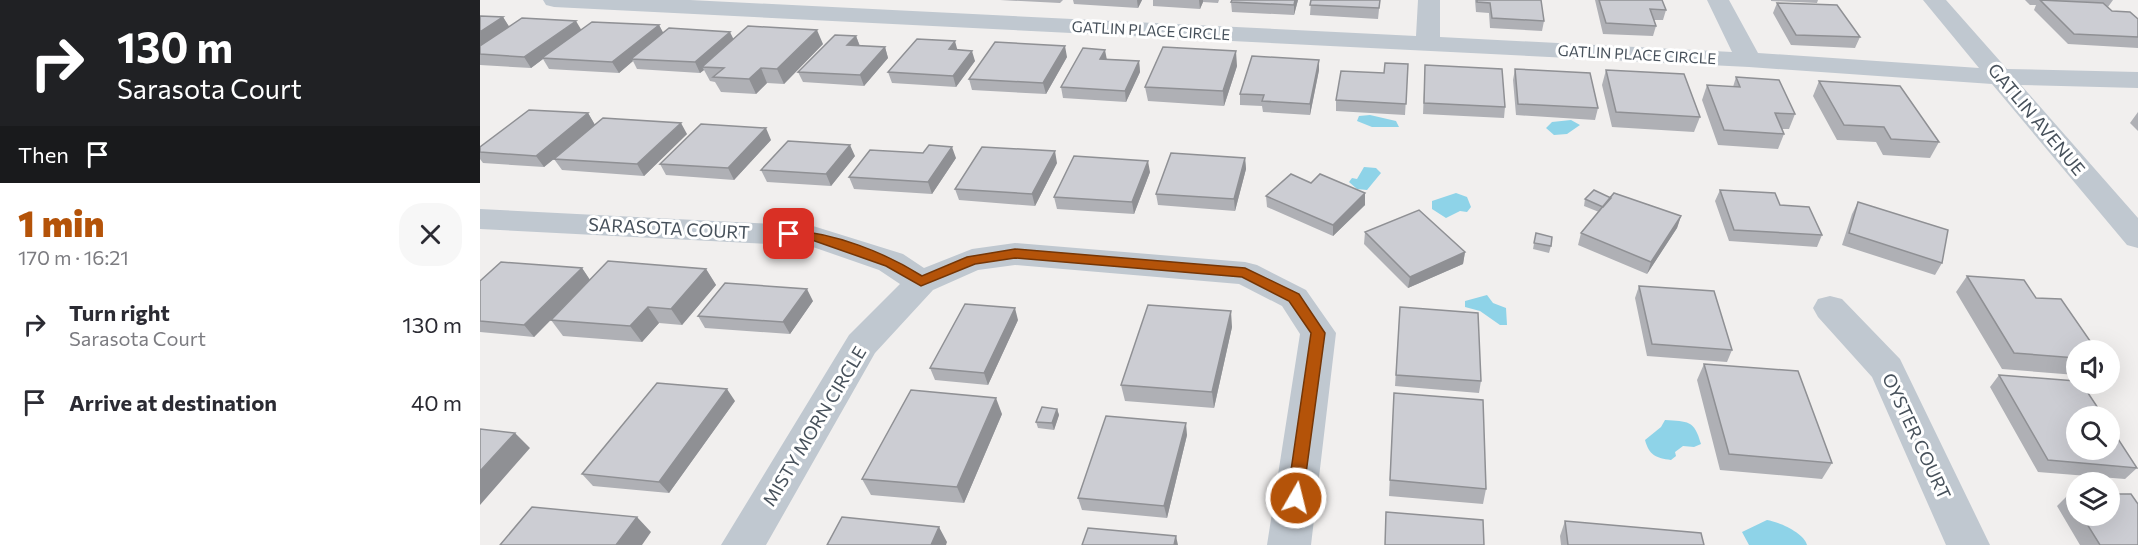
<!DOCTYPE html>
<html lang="en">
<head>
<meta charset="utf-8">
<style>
	:root { --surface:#fff; --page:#f7f7f7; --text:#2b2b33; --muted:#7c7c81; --accent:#b45309 }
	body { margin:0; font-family:Commissioner,sans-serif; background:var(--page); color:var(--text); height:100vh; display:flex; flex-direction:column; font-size:22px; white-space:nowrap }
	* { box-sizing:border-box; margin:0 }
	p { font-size:20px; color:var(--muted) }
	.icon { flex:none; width:33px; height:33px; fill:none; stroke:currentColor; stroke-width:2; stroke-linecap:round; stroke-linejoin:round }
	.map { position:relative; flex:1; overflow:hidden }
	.drawer { display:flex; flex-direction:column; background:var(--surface); width:480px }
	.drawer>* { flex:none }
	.hud { background:#202124; color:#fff; overflow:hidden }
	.controls { position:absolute; left:1586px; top:340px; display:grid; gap:12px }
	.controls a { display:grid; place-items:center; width:54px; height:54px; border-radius:50%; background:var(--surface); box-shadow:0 6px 24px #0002; font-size:30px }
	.pin { position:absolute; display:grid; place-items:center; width:51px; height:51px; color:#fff; margin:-26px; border-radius:12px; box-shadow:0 3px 9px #0006 }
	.me { position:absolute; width:66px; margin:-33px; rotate:8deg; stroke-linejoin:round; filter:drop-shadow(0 0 4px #0008) }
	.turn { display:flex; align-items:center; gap:21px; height:126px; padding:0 18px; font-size:27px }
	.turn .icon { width:78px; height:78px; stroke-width:2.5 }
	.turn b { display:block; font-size:42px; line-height:51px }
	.then { display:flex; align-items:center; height:57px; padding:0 18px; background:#0003; gap:12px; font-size:22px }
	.round { display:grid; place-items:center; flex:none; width:63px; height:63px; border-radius:24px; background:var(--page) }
	.headline { display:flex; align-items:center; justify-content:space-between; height:102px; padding:0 18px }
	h1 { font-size:36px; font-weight:800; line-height:45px; color:var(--accent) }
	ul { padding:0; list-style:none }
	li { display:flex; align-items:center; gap:18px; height:78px; padding:0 18px }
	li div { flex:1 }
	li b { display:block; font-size:22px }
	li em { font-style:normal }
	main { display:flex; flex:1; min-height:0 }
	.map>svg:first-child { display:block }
	.water { fill:#8ed3e8 }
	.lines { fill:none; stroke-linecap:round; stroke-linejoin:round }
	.minor { fill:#c0c8d0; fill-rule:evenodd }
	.wall { fill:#afb0b5 }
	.shaded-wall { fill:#8f9094 }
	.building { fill:#cccdd3; stroke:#8f9094; stroke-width:1.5 }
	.route { fill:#b45309; stroke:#753606; stroke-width:1.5 }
	.labels { text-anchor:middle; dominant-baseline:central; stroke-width:6; stroke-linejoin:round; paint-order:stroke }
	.far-street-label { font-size:15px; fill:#47515b; stroke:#fff }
	.street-label { font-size:18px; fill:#47515b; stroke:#fff }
</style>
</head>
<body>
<main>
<section class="drawer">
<div class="hud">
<div class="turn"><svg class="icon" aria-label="right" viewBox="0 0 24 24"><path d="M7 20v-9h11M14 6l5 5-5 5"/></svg><div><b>130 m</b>Sarasota Court</div></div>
<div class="then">Then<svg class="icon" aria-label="arrive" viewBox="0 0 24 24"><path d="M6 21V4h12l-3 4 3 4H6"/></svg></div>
</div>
<div class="headline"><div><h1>1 min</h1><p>170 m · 16:21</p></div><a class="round"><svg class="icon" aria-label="close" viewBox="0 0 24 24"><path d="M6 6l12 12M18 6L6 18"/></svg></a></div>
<ul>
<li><svg class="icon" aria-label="right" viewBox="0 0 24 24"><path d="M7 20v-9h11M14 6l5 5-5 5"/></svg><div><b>Turn right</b><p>Sarasota Court</p></div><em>130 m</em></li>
<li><svg class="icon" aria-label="arrive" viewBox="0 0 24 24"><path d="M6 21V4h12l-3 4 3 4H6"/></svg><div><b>Arrive at destination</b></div><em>40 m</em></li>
</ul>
</section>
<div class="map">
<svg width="1658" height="545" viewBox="0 0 1658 545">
	<rect width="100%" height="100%" fill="#f1efee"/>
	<path class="water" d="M890,115L916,121L919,127H892L877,121L879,116Z
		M1091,120L1100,125L1087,134L1074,135L1066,128L1072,122Z
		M884,167L896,168L901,173L887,190L877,189L869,182L872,178L877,179Z
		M976,193L987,197L991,207L987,212L980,211L966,218L952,209V201Z
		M1007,295L1013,303L1026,308L1027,325H1020L1000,311L985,307V301Z
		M1185,420C1208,422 1214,419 1221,444L1214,447L1203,446L1195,452L1196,456L1191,460C1176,458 1169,455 1165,440L1181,427Z
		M1287,520C1299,522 1324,533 1327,545H1269L1262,532Z"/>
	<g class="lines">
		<path class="minor" d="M63,0H210L936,36L938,0H960V37L1252,52L1227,0H1249L1278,53L1499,68L1443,0H1466L1527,69L1658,72V88L1541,85L1658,218V248L1647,245L1512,84L1269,67L74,7L66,5Z
			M0,209L333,226L423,254L444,268L492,249L535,243L765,262L777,265L826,290L856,333L831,545H787L820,334L802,306L759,284L535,265L498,270L453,290L395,353L286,545H241L369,335L420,284L399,270L330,246L0,229Z
			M1350,296L1362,299L1420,359L1510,545H1466L1392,377L1338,317L1333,308L1338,299Z"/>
	</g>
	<path class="wall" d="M520,0H583L580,3Z
		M593,0H662L658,8L594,4Z
		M673,0H739L738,3L723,2L720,9L673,6Z
		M818,0L814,15L752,12L751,2Z
		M831,0H900L898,19L830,15Z
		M995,0H1061L1064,21L1062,31L1010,28L1009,13L996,12Z
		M1115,0H1182L1186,10L1183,20H1174L1176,26L1173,36L1123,34Z
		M1291,0H1338L1337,3L1291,1Z
		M1545,0H1633L1628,7L1632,11L1658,19V48L1588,44L1554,10L1556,5H1550Z
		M1297,3L1380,37L1375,48L1311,45L1293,13Z
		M0,16L23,17L29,27L101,30L179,25L183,33L254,39L343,44L304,84L287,83L276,94L241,92L235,82L230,81L224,70L220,73L157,69L153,61L139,73L69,69L63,59L51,68L0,65Z
		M376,36L380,46L405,47L408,58L384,86L323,82L318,72Z
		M477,50L495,61L476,87L412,83L408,72Z
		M587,57L566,94L492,90L489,79Z
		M627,59L659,61L660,72L646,102L583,98L581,87Z
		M928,64L925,115L856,111V100L904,73Z
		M945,65L1025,107L1024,118L943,114Z
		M757,66L744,106L668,101L665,87Z
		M1035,69L1118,108L1115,120L1036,115L1033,80Z
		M839,70L830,115L783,112L782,106L760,105V94Z
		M1126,70L1220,117L1214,132L1132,127L1122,85Z
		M1256,77L1315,114L1309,129H1302L1304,134L1298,149L1238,145L1222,100L1227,85L1253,87Z
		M1339,81L1459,142L1450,158L1403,155L1396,142L1357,140L1333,96Z
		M1658,112V131L1650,123Z
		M108,113L115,125L207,134L164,176L82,170L74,159L64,167L3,163L0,159V147Z
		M291,140L254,180L186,175L180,164Z
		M375,156L351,186L287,182L281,170Z
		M476,158L452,194L374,189L369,177Z
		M765,158L766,169L755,211L678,205L676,194Z
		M577,163L555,206L479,200L475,189Z
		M670,172L654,214L577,209L574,197Z
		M831,183L885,205L853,236L787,207L786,196Z
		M1240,190L1300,205L1342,235L1337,247L1249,241L1235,201Z
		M1131,198L1201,216L1197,228L1167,274L1098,245L1101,233L1119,212L1104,206L1105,199Z
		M1378,202L1462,263L1455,275L1362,245L1372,214Z
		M885,232L985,252L983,264L928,288L884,244Z
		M1056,233L1071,246L1069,253L1053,249Z
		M102,268L110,280L54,337L0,332V281Z
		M226,269L236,285L202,325L179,323L162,342L83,336L71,320Z
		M1487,276L1556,298L1596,351V375L1522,369L1476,292Z
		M1159,286L1252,350L1247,362L1167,356L1155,298Z
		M333,301L310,334L225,328L218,316Z
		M920,307L1001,381L999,393L915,386Z
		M538,320L508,385L455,380L450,368Z
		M752,327L734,408L645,401L641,385Z
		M1224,364L1352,463L1342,479L1240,470L1217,380Z
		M1519,375L1657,468L1645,479L1558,472L1510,387Z
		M914,393L1006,489L1003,504L909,496Z
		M255,401L189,493L113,486L102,474Z
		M577,409L579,415L574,430L558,428L556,422Z
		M522,414L484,503L391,495L382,479Z
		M707,435L687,518L602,510L598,498Z
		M1589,494H1596V516H1629L1658,545H1600L1577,506Z
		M1085,521L1224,545H1081L1080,536Z"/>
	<path class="shaded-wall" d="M657,0H662L658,8Z
		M719,0H723V2L720,9Z
		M815,0H818L814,15V5Z
		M23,17L30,28L0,48V32Z
		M96,21L102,31L62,58L63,59L51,68L44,57Z
		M179,25L185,36L151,59L153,61L139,73L132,62Z
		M337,30L343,44L304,84L297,69Z
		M250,32L255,42L222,67L224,70L220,73L215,62Z
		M376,36L380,47L367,45Z
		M475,41L478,52L469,49Z
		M585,46L587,57L566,94L563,83Z
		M405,47L408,58L384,86L380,75Z
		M625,50L627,60L620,59Z
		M492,51L495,61L476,87L473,76Z
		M756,51L757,66L744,106L743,91Z
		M839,60V70L830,115V104Z
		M659,61L660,72L646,102L645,91Z
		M281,68L287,83L276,94L269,79Z
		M108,113L115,125L64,167L56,156Z
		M201,123L207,134L164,176L157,164Z
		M286,128L291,140L254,180L248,168Z
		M370,145L375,156L351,186L346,174Z
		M472,147L476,158L452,194L448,182Z
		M575,151L577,163L555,206L552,194Z
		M765,158L766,169L755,211L754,199Z
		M668,161L670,172L654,214L652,202Z
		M885,193V205L853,236V225Z
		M1201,216L1197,228L1167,274L1171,262Z
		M985,252L983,264L928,288L930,277Z
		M102,268L110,280L54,337L44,325Z
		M226,269L236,285L202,325L191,309Z
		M327,289L333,301L310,334L303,322Z
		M168,307L179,323L162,342L150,326Z
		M535,308L538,320L508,385L504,373Z
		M751,311L752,327L734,408L732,392Z
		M247,389L255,401L189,493L179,482Z
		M516,398L522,414L484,503L477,487Z
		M577,409L579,415L574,430L572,423Z
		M706,423L707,435L687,518L684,506Z
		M35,433L50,448L0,505V471Z
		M157,517L171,532L162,545H136Z
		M459,527L467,542L466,545H451Z
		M696,536L698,545H694Z"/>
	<path class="building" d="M752,0H815L814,5L751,2Z
		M831,0H900L899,8L830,5Z
		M997,0H1061L1064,21L1012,18L1010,3L997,2Z
		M1119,0H1182L1186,10L1170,9L1176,26L1126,23Z
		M1560,0L1623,3L1632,11L1650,12L1658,19V37L1594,34Z
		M1297,3L1357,5L1380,37L1316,35Z
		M0,16L23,17L0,32Z
		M42,18L96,21L44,57L0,54V46Z
		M112,22L179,25L132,62L62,58Z
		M268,26L337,30L297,69L281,68L269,79L233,77L244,68L222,67Z
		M189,28L250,32L215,62L151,59Z
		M355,35L376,36L367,45L405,47L380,75L318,72Z
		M437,39L475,41L469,49L492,51L473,76L408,72Z
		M515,42L585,46L563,83L489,79Z
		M683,47L756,51L743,91L665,87Z
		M603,48L625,50L620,59L659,61L645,91L581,87Z
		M772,56L839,60L830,104L782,101L784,95L760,94Z
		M905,63L928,64L926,104L856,100L861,71L904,73Z
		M945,65L1022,69L1025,107L944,103Z
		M1035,69L1110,73L1118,108L1038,104Z
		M1126,70L1204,74L1220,117L1136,112Z
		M1256,77L1299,80L1315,114L1295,113L1304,134L1244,130L1227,85L1260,87Z
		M1339,81L1420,86L1459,142L1411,139L1404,127L1364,125Z
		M49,110L108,113L56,156L0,152V147Z
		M123,118L201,123L157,164L74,159Z
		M221,124L286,128L248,168L180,164Z
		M308,141L370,145L346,174L281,170Z
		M449,145L472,147L448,182L369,177L390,150L443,153Z
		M502,147L575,151L552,194L475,189Z
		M691,153L765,158L754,199L676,194Z
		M594,156L668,161L652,202L574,197Z
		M811,174L831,183L840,174L885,193L853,225L786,196Z
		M1114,190L1131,198L1123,207L1105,199Z
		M1240,190L1295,193L1300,205L1329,207L1342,235L1254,230Z
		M1134,193L1201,216L1171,262L1101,233Z
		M1378,202L1468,230L1462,263L1369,233Z
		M939,210L985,252L930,277L885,232Z
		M1056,233L1072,237L1071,246L1054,243Z
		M128,261L226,269L191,309L168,307L150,326L71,320Z
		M21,262L102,268L44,325L0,321V281Z
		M1487,276L1544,280L1556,298L1581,299L1617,351H1596V358L1534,353Z
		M245,283L327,289L303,322L218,316Z
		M1159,286L1234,291L1252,350L1172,344Z
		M485,304L535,308L504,373L450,368Z
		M668,305L751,311L732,392L641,385Z
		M920,307L998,313L1001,381L916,375Z
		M1224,364L1318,371L1352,463L1249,454Z
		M1519,375L1596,381V384H1602L1624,417H1596V450H1629V425L1657,468L1568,460Z
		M177,383L247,389L179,482L102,474Z
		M431,390L516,398L477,487L382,479Z
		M914,393L1003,400L1006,489L910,480Z
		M562,407L577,409L572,423L556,422Z
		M626,416L706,423L684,506L598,498Z
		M0,429L35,433L0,471Z
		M1589,494H1596V506Z
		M1629,494H1651L1658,504V545H1620L1602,516H1629Z
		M52,507L157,517L136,545H20Z
		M906,512L1003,520L1004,545H905Z
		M362,517L459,527L451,545H347Z
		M1085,521L1221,533L1224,545H1088Z
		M608,528L696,536L694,545H602Z"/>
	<path class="route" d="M309,230C355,233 404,252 442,276L487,257L535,249L765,268L819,294L845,333L822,503L816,505L809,503L807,498L831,333L809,301L762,277L535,258L495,264L441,286L406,266L332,240L305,237L303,234Z"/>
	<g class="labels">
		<g class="far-street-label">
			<text transform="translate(671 30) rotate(3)">GATLIN PLACE CIRCLE</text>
			<text transform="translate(1157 54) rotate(3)">GATLIN PLACE CIRCLE</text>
		</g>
		<g class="street-label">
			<text transform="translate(1557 119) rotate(50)">GATLIN AVENUE</text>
			<text transform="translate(189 228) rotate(3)">SARASOTA COURT</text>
			<text transform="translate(334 426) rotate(-59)">MISTY MORN CIRCLE</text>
			<text transform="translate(1437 436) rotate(65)">OYSTER COURT</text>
		</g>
	</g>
</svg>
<div class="controls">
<a><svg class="icon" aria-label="sound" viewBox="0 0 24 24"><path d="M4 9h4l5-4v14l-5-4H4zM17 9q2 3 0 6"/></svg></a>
<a><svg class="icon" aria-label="search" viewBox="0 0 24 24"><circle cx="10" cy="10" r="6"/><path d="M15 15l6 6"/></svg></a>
<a><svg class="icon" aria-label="layers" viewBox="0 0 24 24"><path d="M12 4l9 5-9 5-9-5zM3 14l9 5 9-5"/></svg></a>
</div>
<div class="pin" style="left:309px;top:234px;background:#d93025"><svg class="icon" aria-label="arrive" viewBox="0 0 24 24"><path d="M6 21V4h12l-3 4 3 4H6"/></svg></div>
<svg class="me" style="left:816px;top:498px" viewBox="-20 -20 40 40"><circle r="17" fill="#b45309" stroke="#fff" stroke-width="3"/><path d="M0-11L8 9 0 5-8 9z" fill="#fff"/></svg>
</div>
</main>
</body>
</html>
